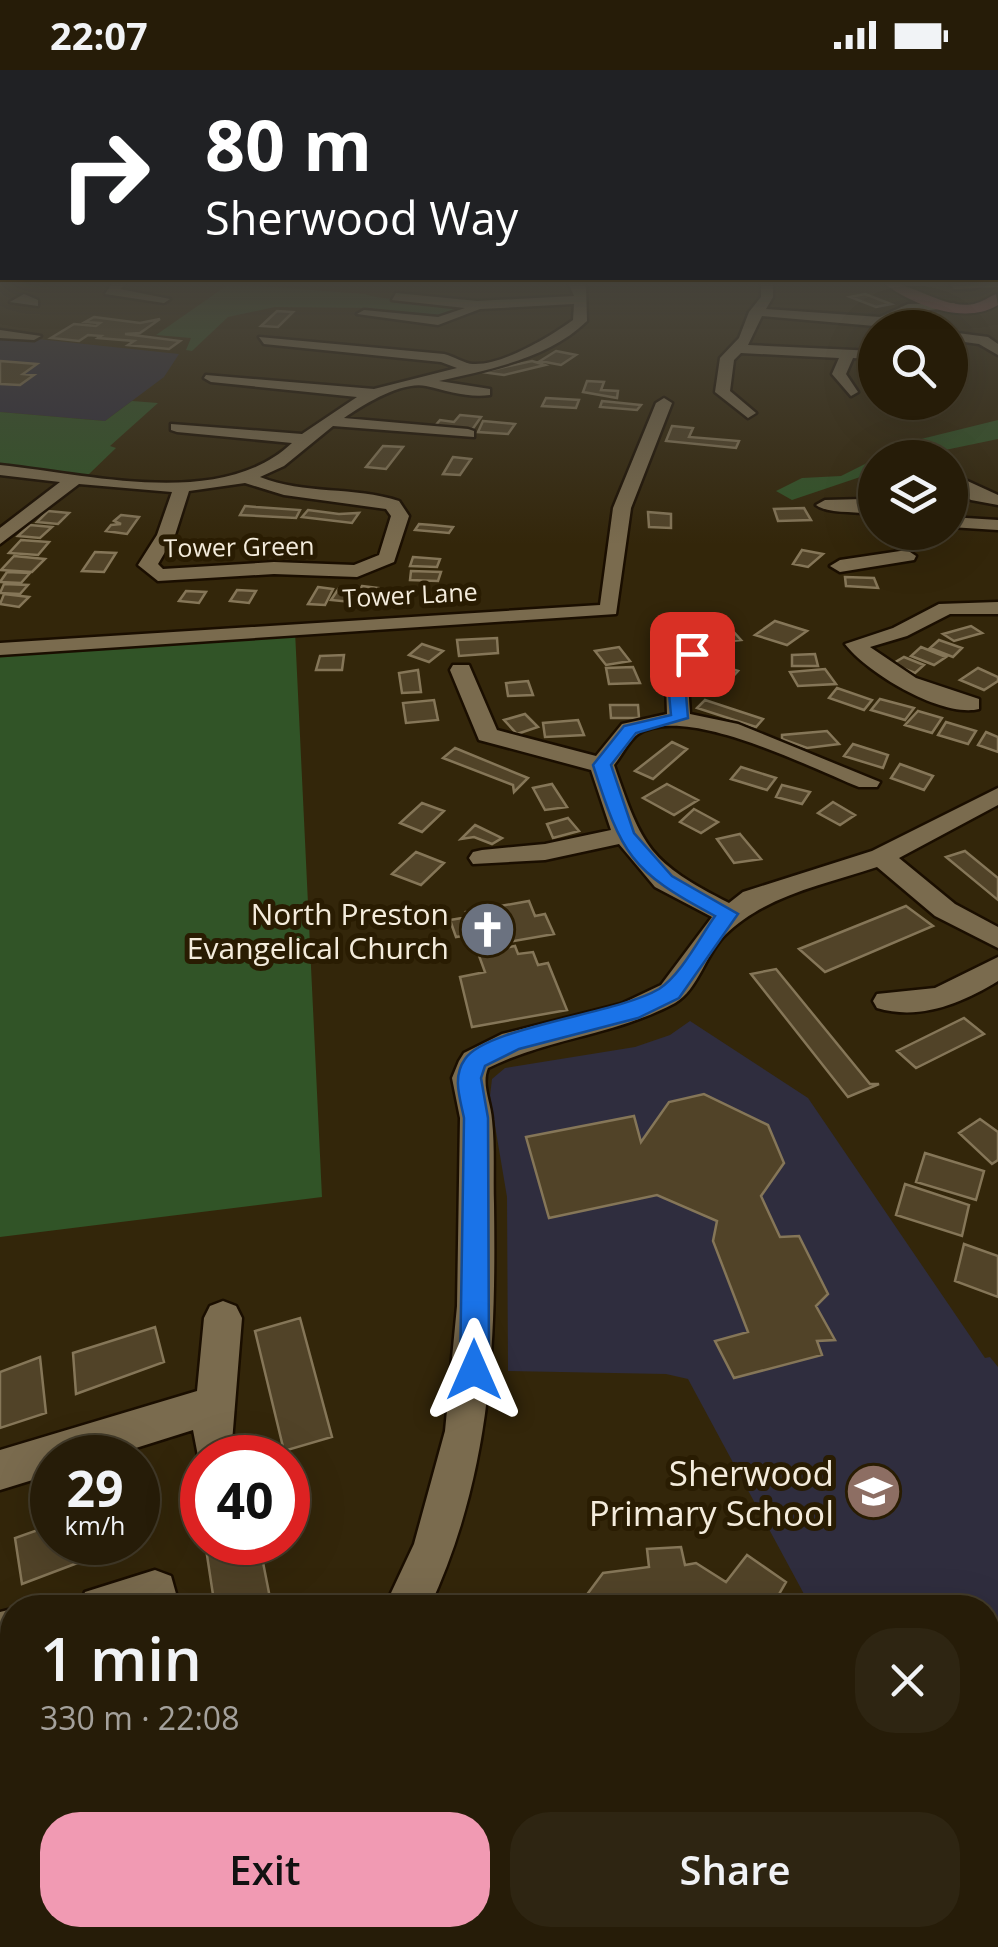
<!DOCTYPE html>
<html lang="en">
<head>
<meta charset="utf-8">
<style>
	:root { --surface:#261c08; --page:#2e2512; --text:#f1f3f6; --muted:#a4a19c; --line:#423a29; --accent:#f19ab3 }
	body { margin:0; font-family:"Open Sans",sans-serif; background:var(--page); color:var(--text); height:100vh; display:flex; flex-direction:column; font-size:38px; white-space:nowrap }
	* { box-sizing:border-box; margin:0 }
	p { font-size:32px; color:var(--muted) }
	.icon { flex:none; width:55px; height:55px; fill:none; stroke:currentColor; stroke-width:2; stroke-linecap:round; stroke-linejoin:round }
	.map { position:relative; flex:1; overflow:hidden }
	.details { position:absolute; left:0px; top:1525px; width:1000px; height:352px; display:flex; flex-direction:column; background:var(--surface); border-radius:40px 40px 0 0; box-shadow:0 10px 40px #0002,0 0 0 2px var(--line) }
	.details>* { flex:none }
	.hud { position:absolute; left:0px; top:0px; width:1000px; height:210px; box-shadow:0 10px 40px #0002,0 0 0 2px var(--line); background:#202124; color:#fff; overflow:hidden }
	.fabs { position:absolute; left:858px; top:240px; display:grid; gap:20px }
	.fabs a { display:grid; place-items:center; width:110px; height:110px; border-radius:50%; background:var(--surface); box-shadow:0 10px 40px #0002,0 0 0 2px var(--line); font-size:50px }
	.speed { position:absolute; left:30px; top:1365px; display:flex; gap:20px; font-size:50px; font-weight:700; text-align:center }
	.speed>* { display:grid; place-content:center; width:130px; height:130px; border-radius:50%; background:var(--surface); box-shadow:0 10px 40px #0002,0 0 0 2px var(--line); line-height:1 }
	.speed small { font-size:25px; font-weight:400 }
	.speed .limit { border:15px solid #d22; background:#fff; color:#111 }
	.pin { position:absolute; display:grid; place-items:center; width:85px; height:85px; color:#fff; margin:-42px; border-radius:20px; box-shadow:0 5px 15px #0006 }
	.me { position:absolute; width:110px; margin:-55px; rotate:0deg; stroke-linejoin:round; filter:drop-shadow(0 0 8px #0008) }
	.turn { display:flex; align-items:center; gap:35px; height:210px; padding:0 40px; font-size:45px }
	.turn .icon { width:130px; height:130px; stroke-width:2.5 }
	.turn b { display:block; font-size:70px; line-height:85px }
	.round { display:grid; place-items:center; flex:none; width:105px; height:105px; border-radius:40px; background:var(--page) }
	.summary { display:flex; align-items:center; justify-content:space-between; height:170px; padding:0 40px }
	h1 { font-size:60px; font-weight:600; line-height:75px }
	.button { display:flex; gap:20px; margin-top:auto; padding:20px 40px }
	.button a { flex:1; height:115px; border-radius:40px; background:var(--accent); color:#111; font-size:40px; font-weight:600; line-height:115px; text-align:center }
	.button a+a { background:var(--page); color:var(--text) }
	.status { display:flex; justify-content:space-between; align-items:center; height:70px; padding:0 50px; background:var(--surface); direction:ltr }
	.status svg { height:28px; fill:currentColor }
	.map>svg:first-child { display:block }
	.education { fill:#2f2d3e }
	.green { fill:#315427 }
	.building { fill:#514328; stroke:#857658; stroke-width:2.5 }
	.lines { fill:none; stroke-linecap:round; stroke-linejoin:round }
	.minor-casing { stroke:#1a0e00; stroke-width:5 }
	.major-casing { stroke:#1a0e00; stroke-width:4 }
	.minor { fill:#7a6b4e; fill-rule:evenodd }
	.major { fill:#b45f6f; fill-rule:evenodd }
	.route { fill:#1a73e8; stroke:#114b97; stroke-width:2.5 }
	.labels { text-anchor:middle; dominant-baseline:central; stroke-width:10; stroke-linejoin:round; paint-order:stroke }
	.far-street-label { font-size:25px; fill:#f4ecdc; stroke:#291c02 }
	.poi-label { font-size:30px; fill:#f4ecdc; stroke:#291c02; text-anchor:end }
	.near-poi-label { font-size:35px; fill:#f4ecdc; stroke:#291c02; text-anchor:end }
</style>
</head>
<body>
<div class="status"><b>22:07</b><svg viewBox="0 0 49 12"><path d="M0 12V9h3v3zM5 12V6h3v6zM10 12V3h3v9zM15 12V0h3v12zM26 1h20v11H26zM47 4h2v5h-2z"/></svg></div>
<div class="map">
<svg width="998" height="1877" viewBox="0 0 998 1877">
	<rect width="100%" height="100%" fill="#33260a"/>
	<path class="education" d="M0,267L28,268L179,284L164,307L105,351L0,342Z
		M690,951L808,1028L985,1288L990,1287L998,1297V1696L988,1694V1538L811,1537L688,1309L666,1304L508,1301L507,1127L490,1026L492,1009L505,998L635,977L670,965Z"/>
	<path class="green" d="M229,214L365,224C395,235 435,222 467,239L450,250L376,244L373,238L275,237L228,247L192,281L186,280L191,268L156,265Z
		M132,331L158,333L110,376L116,378L88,405L0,398V342L105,351Z
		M998,350V369L926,384L913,371Z
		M875,389V402L792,430L776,421L802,408L841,406Z
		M295,561L322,1127L0,1167V580Z"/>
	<path class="building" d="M865,224L891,234L876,237L850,227Z
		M277,241L293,242L278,257L261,256Z
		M94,247L140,253L160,249L140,263L125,264L180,271L169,279L128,275L134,271L98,268L101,266L88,265L79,271L51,268L74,254L96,256L100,253L85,252Z
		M556,281L576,285L561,295L540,291Z
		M0,291L37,294L23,304L34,305L20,315L0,314Z
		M532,291L545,295L504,305L482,302Z
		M587,311L604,312L601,320L618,321L617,328L583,322Z
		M546,328L579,330L576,338L542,336Z
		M602,331L641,335L637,340L600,337Z
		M460,345L481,347L472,360L435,356L440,350L454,352Z
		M483,351L515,354L508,364L478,362Z
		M672,356L693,358L689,367L739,371L736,378L666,371Z
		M383,376L403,377L386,399L366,397Z
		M453,387L471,389L460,405L443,404Z
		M245,436L256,437L300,440L296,448L240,445Z
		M804,438L811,450L778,451L774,439Z
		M308,440L339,444L359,443L352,453L302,447Z
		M48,441L69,443L58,454L37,452Z
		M648,442L671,444V458L649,457Z
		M121,445L139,447L127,464L106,461L111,455L121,454L114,451Z
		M419,454L432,455L453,457L449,463L415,460Z
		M30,455L52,457L40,468L18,466Z
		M21,470L49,472L38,485L9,483Z
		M802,480L823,484L808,497L793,494Z
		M95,482L116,483L104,502L82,501Z
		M14,486L45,489L32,502L1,500Z
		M413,487L440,489L437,497L410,496Z
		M411,501L441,502L438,511L410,510Z
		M7,502L30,503L21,513L0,512Z
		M845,507L874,508L878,518L846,516Z
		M4,514L28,515L20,524L0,523Z
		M362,516L378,518L368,532L354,531Z
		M318,517L333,519L325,535L308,534Z
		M339,518H356L351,532L331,530Z
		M237,520L256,521L249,533L230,531Z
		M186,521L206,522L199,533L179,531Z
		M4,524L29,527L19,537L0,534Z
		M775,551L807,561L787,575L755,565Z
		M971,556L982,563L954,571L943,564Z
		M732,560L741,570L705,574L696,564Z
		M687,563L692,575H666L664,564Z
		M497,568L498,583L459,586L457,570Z
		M939,570L962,578L953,587L930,578Z
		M422,574L443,581L429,592L409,585Z
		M619,577L630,591L606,595L595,581Z
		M921,577L946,587L934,595L911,586Z
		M815,584L818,596H792V585Z
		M344,585L342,600H316L320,586Z
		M904,587L924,595L915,603L892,594Z
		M718,595L738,601L728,612L707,606Z
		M633,597L640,613L609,614L606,598Z
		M978,598L998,607V611L984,620L960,610Z
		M825,599L836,614L798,616L790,602Z
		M418,600L421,622L402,623L399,603Z
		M528,611L533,625L508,626L506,613Z
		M837,618L872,630L864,640L829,628Z
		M880,629L914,638L905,650L871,640Z
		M434,630L438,650L406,653L403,633Z
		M705,630L763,649L756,657L697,638Z
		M610,635H638L639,648H611Z
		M918,641L942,648L932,663L905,655Z
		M525,644L538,657L517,664L504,650Z
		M578,650L584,665L545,667L543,653Z
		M946,652L976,661L968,674L938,665Z
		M827,661L839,674L807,678L782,669V665Z
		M986,662L998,667V682L978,675Z
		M672,672L687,679L653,709L635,701Z
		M853,674L888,685L883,698L844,686Z
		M455,678L528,708L514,722L513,715L443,688Z
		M900,694L933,706L924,720L891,708Z
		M741,697L776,708L767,720L731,709Z
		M552,714L567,737L545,740L533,718Z
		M667,714L698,730L674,745L643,728Z
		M782,715L810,722L802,734L776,727Z
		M833,732L855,745L840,755L818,743Z
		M422,733L444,741L422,762L400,753Z
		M694,739L718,752L701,763L680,752Z
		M568,748L579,761L553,768L547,754Z
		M475,755L502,768L492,774L474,767L461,769Z
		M740,764L761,789L734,793L717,769Z
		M965,781L998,808V830L946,787Z
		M416,782L444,793L421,815L392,804Z
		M529,831L535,846L545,844L554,864L479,877L477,872L470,873L468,865L456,867L450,850L468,847L466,842Z
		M906,836L933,856L825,902L799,879Z
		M515,876L518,884L533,882L538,895L548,893L567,940L472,957L460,907L485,902L478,883Z
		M776,899L870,1014H879L848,1027L751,904Z
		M964,948L984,964L916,998L897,981Z
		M704,1024L768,1055L784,1093L761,1126L780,1167L799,1166L828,1224L816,1236L835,1270L817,1271L822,1285L734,1308L715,1271L748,1262L713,1171L717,1151L657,1125L549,1148L526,1067L634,1046L641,1072L669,1032Z
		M980,1049L998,1062V1090L992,1094L959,1063Z
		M925,1083L984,1101L976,1130L916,1112Z
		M905,1114L969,1135L962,1166L896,1145Z
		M964,1174L998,1186V1227L955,1211Z
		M300,1248L332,1367L284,1381L255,1261Z
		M155,1257L164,1292L76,1324L73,1283Z
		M40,1287L46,1343L0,1358V1302Z
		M52,1455V1472H133L22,1514L15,1468Z
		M205,1472H259L272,1538H215Z
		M681,1477L685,1495L696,1493L726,1512L747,1485L786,1512L771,1538H577L603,1503L649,1497L647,1479Z
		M988,1725L998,1733V1877H863L848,1865H988Z
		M463,1865L554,1868L808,1865L802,1877H466Z"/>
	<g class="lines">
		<defs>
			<path id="minor" d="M113,212H127L120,219L170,229L164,233L105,224Z
				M568,212H582L586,217L587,251C548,289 490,299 439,311L490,319V325C468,328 448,321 426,316C402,311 364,334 344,348L468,359L474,361V367L333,356L284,396L260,407C304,425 354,416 399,431L409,446L394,492L357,507L274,504L158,511L138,495L157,465L172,422L79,414L0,474V458L60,412L0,405V395C89,404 221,440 292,373L177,362L171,360V354L302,364L357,327L211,312L204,308L206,305L374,319L457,298L441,292L264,274L259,267L444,284C453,286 465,294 473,294C502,296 551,266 573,250L574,234L480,239L438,255L357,244L364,240L438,247L465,238L392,230L396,223L477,231L574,226ZM245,413L284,425L386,439L391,446L379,485L354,495L274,492L163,499L158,494L175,465L189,421Z
				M761,212H773V227L766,239L880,247L908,234L954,233L960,237L910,242L891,252L897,258L762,246L748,275L875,281V289L853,288L846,304L858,322L851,326L832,304L839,288L741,283L734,290L730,321L756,343L748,348L715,322L720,288L739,268L749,242L761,227Z
				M950,212H998V217L954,219Z
				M24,224L38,230V236L10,232Z
				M0,260L41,266L34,270L0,268Z
				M950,262L988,267L998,274V285L979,274L950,270Z
				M664,328L672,333L631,438L616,544L0,585V573L600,535L613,438L656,333Z
				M950,403L998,425V435L971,430L950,416Z
				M864,429L875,433V445C857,440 830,445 816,435L825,430Z
				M950,447L998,450V460L950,457Z
				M907,480L916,486L914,490L840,502L830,496L840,490Z
				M998,532V544H950L907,566L870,577L916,608L979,629V639C942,648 867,603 845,574L893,558L939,534Z
				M693,578L704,584L688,613L690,644L738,654L880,712L877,717H859C811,698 685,633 638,664C629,670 621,687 614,695C643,779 649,792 729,833L743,822L872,781L998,718V735L899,788L955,834L998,857V878L935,846L877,797C823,815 766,825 725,865C706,883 698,920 675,933C616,965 548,968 488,998C481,1015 491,1032 492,1050C495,1078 493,1107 494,1134C496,1278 491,1405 429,1538H384L414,1474L445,1361L457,1236L460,1048L452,1008L459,991L464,983L502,964L621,934L661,915L712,847L655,817L619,774L545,790L473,794L469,788L473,782L482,780L545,774L611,760L591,700L479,670L450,600L453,595H469L497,660L596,686L622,654L667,644L666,613L685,579Z
				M998,887V911C962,933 920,951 877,938L873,931L877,924L935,918Z
				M223,1231L236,1236L242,1248L232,1372L226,1386H198L193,1360L104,1388H52V1404L0,1420V1380L197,1321L204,1248L210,1236Z
				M155,1500L171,1506L180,1538H79L85,1522Z
				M12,1539V1584L0,1588V1542Z
				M0,1691L12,1696V1865H41L42,1877H0Z
				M72,1865H134L129,1877H67Z"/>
			<path id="major" d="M882,212C914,212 943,240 974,234C982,232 989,227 996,224L998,235C965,256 910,234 882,212Z"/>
		</defs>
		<use href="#minor" class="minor-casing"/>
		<use href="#major" class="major-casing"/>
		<use href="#minor" class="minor"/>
		<use href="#major" class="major"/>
	</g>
	<linearGradient id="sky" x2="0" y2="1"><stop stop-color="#1c1506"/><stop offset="0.45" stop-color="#4a473e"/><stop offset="1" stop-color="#4a473e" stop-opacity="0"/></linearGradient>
	<rect width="998" height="475" fill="url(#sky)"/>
	<path class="route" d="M687,581L701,584L685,613L688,648L636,663L611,695L634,763L672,806L738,844L679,928L638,948L519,979L485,996L481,1008L488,1048L489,1300L485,1309L474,1313L464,1309L460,1300L464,1048C460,1028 452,1007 465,989C486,957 617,944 659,919C681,905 700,867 715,846C630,801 622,785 593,695L624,656L671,645L668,613Z"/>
	<defs>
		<symbol id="church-disc" viewBox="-11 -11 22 22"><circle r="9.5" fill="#6b7280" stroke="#291c02"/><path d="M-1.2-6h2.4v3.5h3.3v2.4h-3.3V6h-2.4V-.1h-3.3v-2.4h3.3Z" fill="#fff"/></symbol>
		<symbol id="school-disc" viewBox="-11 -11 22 22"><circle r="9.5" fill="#8d6e63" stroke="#291c02"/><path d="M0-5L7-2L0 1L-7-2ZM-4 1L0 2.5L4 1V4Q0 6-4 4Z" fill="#fff"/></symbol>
	</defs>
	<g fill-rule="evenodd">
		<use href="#church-disc" x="456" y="828" width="63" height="63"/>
		<use href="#school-disc" x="842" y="1390" width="63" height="63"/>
	</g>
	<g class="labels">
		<g class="far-street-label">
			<text transform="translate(239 476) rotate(-1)">Tower Green</text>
			<text transform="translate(410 524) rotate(-3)">Tower Lane</text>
		</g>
		<g class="poi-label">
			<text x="449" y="843">North Preston<tspan x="449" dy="34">Evangelical Church</tspan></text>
		</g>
		<g class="near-poi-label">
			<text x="834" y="1402">Sherwood<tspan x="834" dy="40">Primary School</tspan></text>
		</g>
	</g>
</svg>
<div class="fabs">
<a><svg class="icon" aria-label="search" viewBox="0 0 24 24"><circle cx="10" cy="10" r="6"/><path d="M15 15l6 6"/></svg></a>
<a><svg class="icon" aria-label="layers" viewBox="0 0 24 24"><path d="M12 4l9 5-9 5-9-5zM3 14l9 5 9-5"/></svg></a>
</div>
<div class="speed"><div>29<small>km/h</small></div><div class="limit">40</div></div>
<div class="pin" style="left:692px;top:584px;background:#d93025"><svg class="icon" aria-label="arrive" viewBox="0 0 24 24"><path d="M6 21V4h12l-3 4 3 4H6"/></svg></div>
<svg class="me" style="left:474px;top:1300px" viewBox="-20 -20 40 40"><path d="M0-17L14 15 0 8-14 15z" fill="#1a73e8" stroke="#fff" stroke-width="4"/></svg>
<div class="hud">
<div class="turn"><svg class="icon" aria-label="right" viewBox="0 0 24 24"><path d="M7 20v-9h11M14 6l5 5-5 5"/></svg><div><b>80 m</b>Sherwood Way</div></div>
</div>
<section class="details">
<div class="summary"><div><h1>1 min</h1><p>330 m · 22:08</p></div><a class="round"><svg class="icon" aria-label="close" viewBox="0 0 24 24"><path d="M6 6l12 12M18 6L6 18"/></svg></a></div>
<div class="button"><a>Exit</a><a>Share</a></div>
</section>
</div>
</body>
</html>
